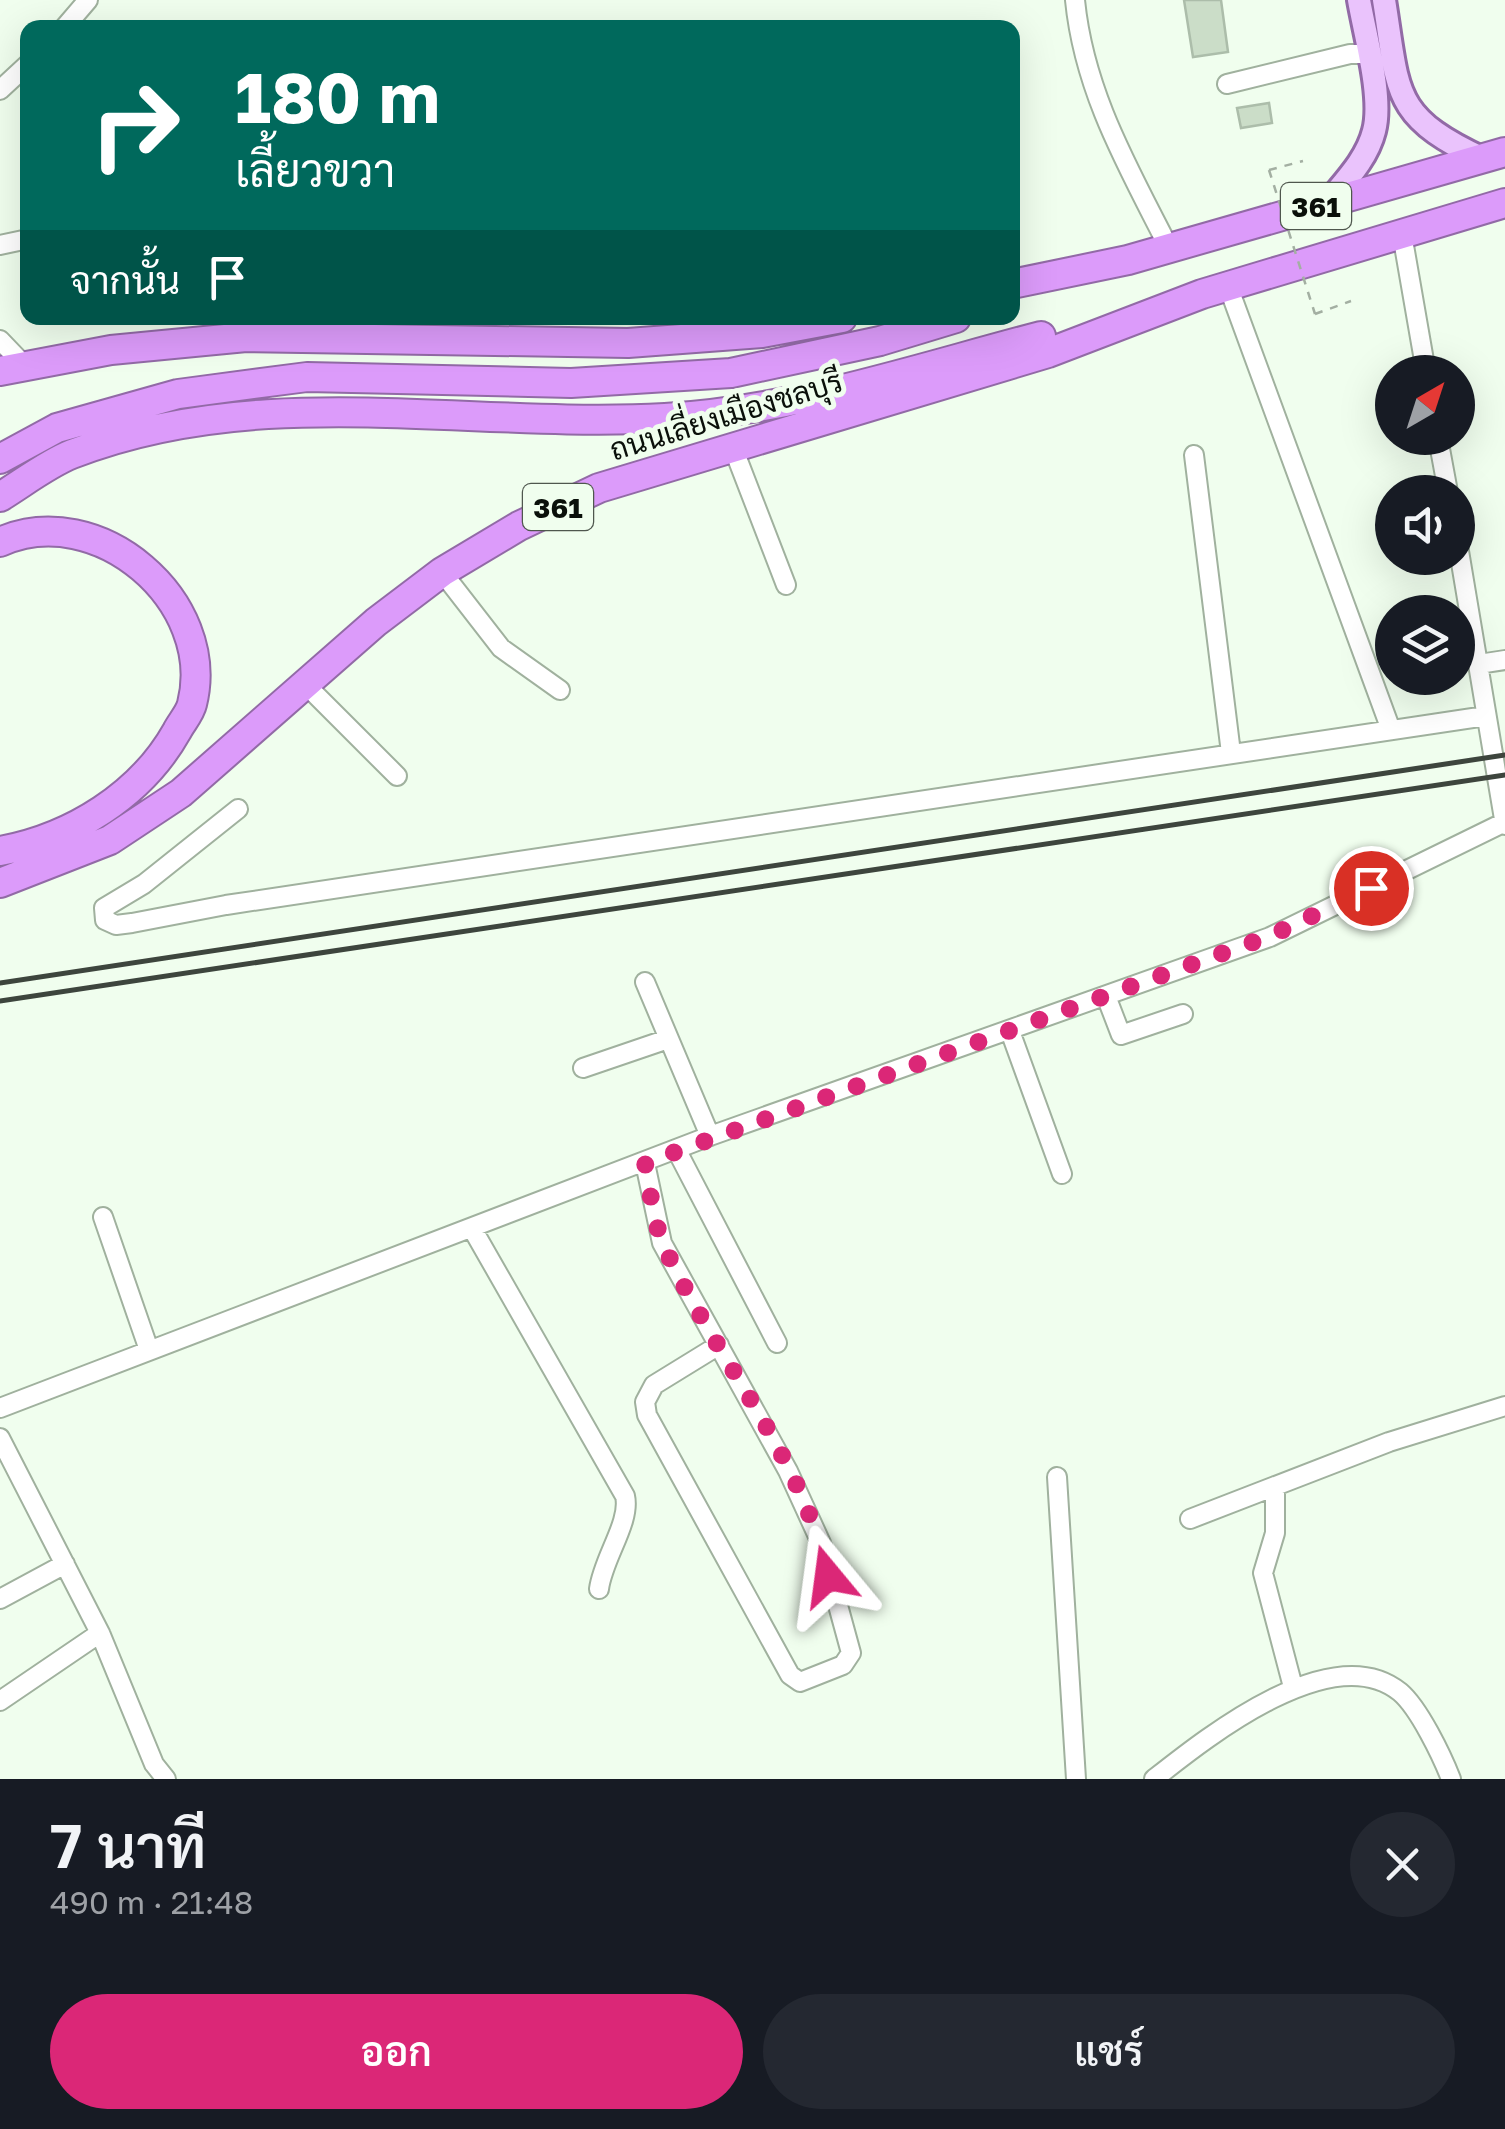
<!DOCTYPE html>
<html lang="th">
<head>
<meta charset="utf-8">
<style>
	:root { --surface:#171b24; --page:#242831; --text:#f1f3f6; --muted:#9ea1a6; --accent:#db2777 }
	body { margin:0; font-family:"Golos Text",Sarabun,sans-serif; background:var(--page); color:var(--text); height:100vh; display:flex; flex-direction:column; font-size:38px; white-space:nowrap }
	* { box-sizing:border-box; margin:0 }
	p { font-size:32px; color:var(--muted) }
	.icon { flex:none; width:55px; height:55px; fill:none; stroke:currentColor; stroke-width:2; stroke-linecap:round; stroke-linejoin:round }
	.map { position:relative; height:1779px; overflow:hidden }
	.sheet { display:flex; flex-direction:column; background:var(--surface); flex:1 }
	.sheet>* { flex:none }
	.hud { position:absolute; left:20px; top:20px; width:1000px; height:305px; border-radius:20px; box-shadow:0 10px 40px #0002; background:#00695c; color:#fff; overflow:hidden }
	.needle { width:65px; rotate:39deg }
	.controls { position:absolute; left:1375px; top:355px; display:grid; gap:20px }
	.controls a { display:grid; place-items:center; width:100px; height:100px; border-radius:50%; background:var(--surface); box-shadow:0 10px 40px #0002; font-size:50px }
	.pin { position:absolute; display:grid; place-items:center; width:85px; height:85px; color:#fff; margin:-42px; border:5px solid #fff; border-radius:50%; box-shadow:0 2px 10px #0007 }
	.me { position:absolute; width:110px; margin:-55px; rotate:344deg; stroke-linejoin:round; filter:drop-shadow(0 0 8px #0008) }
	.turn { display:flex; align-items:center; gap:35px; height:210px; padding:0 50px; font-size:45px }
	.turn .icon { width:130px; height:130px; stroke-width:2.5 }
	.turn b { display:block; font-size:70px; line-height:85px }
	.then { display:flex; align-items:center; height:95px; padding:0 50px; background:#0003; gap:20px; font-size:38px }
	.round { display:grid; place-items:center; flex:none; width:105px; height:105px; border-radius:52px; background:var(--page) }
	.head { display:flex; align-items:center; justify-content:space-between; height:170px; padding:0 50px }
	h1 { font-size:60px; font-weight:600; line-height:75px }
	.cta { display:flex; gap:20px; margin-top:auto; padding:20px 50px }
	.cta a { flex:1; height:115px; border-radius:60px; background:var(--accent); color:#fff; font-size:40px; font-weight:600; line-height:115px; text-align:center }
	.cta a+a { background:var(--page); color:var(--text) }
	.map>svg:first-child { display:block }
	.building { fill:#cbddc8; stroke:#acbdaa; stroke-width:2.5 }
	.lines { fill:none; stroke-linecap:round; stroke-linejoin:round }
	.minor-casing { stroke:#a0b19e; stroke-width:22 }
	.major-casing { stroke:#926aa6; stroke-width:28 }
	.highway-casing { stroke:#926aa6; stroke-width:32 }
	.path { stroke:#a3afa2; stroke-width:2.5; stroke-dasharray:8 8; stroke-linecap:butt }
	.minor { stroke:#fff; stroke-width:18 }
	.major { stroke:#eac3fc; stroke-width:22 }
	.highway { stroke:#dc9bfa; stroke-width:28 }
	.rail { stroke:#3d453d; stroke-width:5 }
	.path-bridge { stroke:#a3afa2; stroke-width:2.5; stroke-dasharray:8 8; stroke-linecap:butt }
	.route { stroke:#db2777; stroke-width:18; stroke-dasharray:0 32.4 }
	.labels { text-anchor:middle; dominant-baseline:central; stroke-width:10; stroke-linejoin:round; paint-order:stroke }
	.shield { fill:#f0feee; stroke:#4f574e; stroke-width:2.5 }
	.shield-label { font-size:28px; font-weight:bold; fill:#0a100a }
	.street-label { font-size:30px; fill:#0a100a; stroke:#f0feee }
</style>
</head>
<body>
<div class="map">
<svg width="1505" height="1779" viewBox="0 0 1505 1779">
	<rect width="100%" height="100%" fill="#f0feee"/>
	<path class="building" d="M1184,0H1221L1228,52L1193,57Z
		M1269,103L1272,123L1241,128L1237,108Z"/>
	<g class="lines">
		<defs>
			<path id="minor" d="M1075,0C1084,92 1128,167 1169,248
				M64,28L88,0
				M1227,84L1350,54H1368
				M0,90L28,64
				M1402,234L1426,372
				M0,245L28,239
				M1228,286L1391,730
				M0,340L23,364
				M1438,438L1448,492
				M732,445L786,585
				M1194,455L1231,753
				M1458,545L1505,825
				M442,572L501,648L560,690
				M1479,664L1505,660
				M305,684L397,776
				M238,809L144,884L104,908L105,920L116,925L132,923L226,905L1486,716
				M645,982L710,1136
				M1106,996L1121,1035L1183,1014
				M1010,1031L1062,1174
				M583,1068L668,1039
				M676,1149L777,1343
				M645,1163L662,1243L788,1471L821,1543L851,1653L843,1665L800,1682L790,1675L647,1415L645,1402L654,1385L719,1345
				M103,1217L149,1350
				M473,1230L625,1496C631,1522 603,1558 599,1589
				M0,1408L710,1136L1270,937L1505,822
				M0,1438L100,1633L154,1764L166,1779
				M1057,1477L1076,1779
				M1275,1486V1533L1263,1573L1293,1687
				M1190,1519L1389,1442L1505,1406
				M0,1599L65,1564
				M0,1701L100,1633
				M1154,1779C1206,1738 1332,1637 1400,1692C1419,1708 1442,1756 1451,1779"/>
			<path id="major" d="M1384,0C1399,93 1391,116 1483,159
				M1328,202C1345,181 1367,159 1374,131C1383,98 1365,35 1359,0"/>
			<path id="highway" d="M1012,284L1128,260L1505,152
				M0,371L111,350L246,337L628,343L762,333L842,318
				M0,459L57,428L178,394L307,377L571,383L731,373L880,341L956,318
				M0,497C23,483 47,464 72,454C262,380 467,429 665,418C792,411 918,368 1041,336
				M0,542C97,498 218,601 192,704C190,713 181,723 177,731C141,795 72,838 0,851
				M0,883L110,840L181,793L376,622L442,572L519,526L599,488L1048,353L1202,294L1505,203"/>
		</defs>
		<use href="#minor" class="minor-casing"/>
		<use href="#major" class="major-casing"/>
		<use href="#highway" class="highway-casing"/>
		<path class="path" d="M1269,170L1303,161
			M1315,314L1351,301"/>
		<use href="#minor" class="minor"/>
		<use href="#major" class="major"/>
		<use href="#highway" class="highway"/>
		<path class="rail" d="M0,983L1505,755
			M0,1001L1505,775"/>
		<path class="path-bridge" d="M1269,170L1315,314"/>
	</g>
	<g class="lines">
		<path class="route" d="M828,1576C802,1455 714,1356 664,1246C653,1221 650,1189 645,1163L1270,936L1371,888"/>
	</g>
	<g class="labels">
		<g class="shield">
			<rect x="1281" y="183" width="70" height="46" rx="8"/>
			<rect x="523" y="484" width="70" height="46" rx="8"/>
		</g>
		<g class="shield-label">
			<text x="1316" y="206">361</text>
			<text x="558" y="507">361</text>
		</g>
		<g class="street-label">
			<text transform="translate(726 415) rotate(-17)">ถนนเลี่ยงเมืองชลบุรี</text>
		</g>
	</g>
</svg>
<div class="controls">
<a><svg class="needle" viewBox="-14 -14 28 28"><path d="M0-13l5 13h-10z" fill="#e53935"/><path d="M0 13l5-13h-10z" fill="#9ea1a6"/></svg></a>
<a><svg class="icon" aria-label="sound" viewBox="0 0 24 24"><path d="M4 9h4l5-4v14l-5-4H4zM17 9q2 3 0 6"/></svg></a>
<a><svg class="icon" aria-label="layers" viewBox="0 0 24 24"><path d="M12 4l9 5-9 5-9-5zM3 14l9 5 9-5"/></svg></a>
</div>
<div class="pin" style="left:1371px;top:888px;background:#d93025"><svg class="icon" aria-label="arrive" viewBox="0 0 24 24"><path d="M6 21V4h12l-3 4 3 4H6"/></svg></div>
<svg class="me" style="left:828px;top:1576px" viewBox="-20 -20 40 40"><path d="M0-17L14 15 0 8-14 15z" fill="#db2777" stroke="#fff" stroke-width="4"/></svg>
<div class="hud">
<div class="turn"><svg class="icon" aria-label="right" viewBox="0 0 24 24"><path d="M7 20v-9h11M14 6l5 5-5 5"/></svg><div><b>180 m</b>เลี้ยวขวา</div></div>
<div class="then">จากนั้น<svg class="icon" aria-label="arrive" viewBox="0 0 24 24"><path d="M6 21V4h12l-3 4 3 4H6"/></svg></div>
</div>
</div>
<section class="sheet">
<div class="head"><div><h1>7 นาที</h1><p>490 m · 21:48</p></div><a class="round"><svg class="icon" aria-label="close" viewBox="0 0 24 24"><path d="M6 6l12 12M18 6L6 18"/></svg></a></div>
<div class="cta"><a>ออก</a><a>แชร์</a></div>
</section>
</body>
</html>
